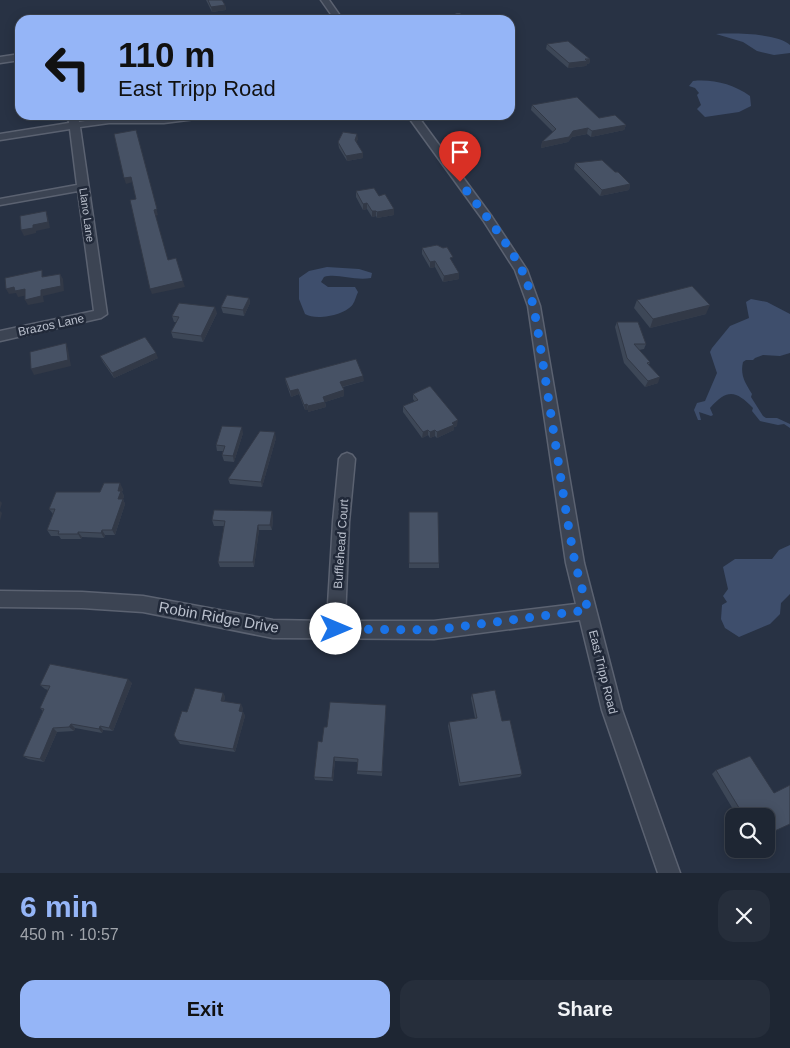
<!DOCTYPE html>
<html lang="en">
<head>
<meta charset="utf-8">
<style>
	:root { --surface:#1e2633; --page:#262e3b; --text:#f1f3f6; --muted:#a1a5ac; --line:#3c434e; --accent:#95b5f7 }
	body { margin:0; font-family:Arial,sans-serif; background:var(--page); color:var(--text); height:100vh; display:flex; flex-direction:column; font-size:19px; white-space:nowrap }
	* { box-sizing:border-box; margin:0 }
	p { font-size:16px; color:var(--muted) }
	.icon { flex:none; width:28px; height:28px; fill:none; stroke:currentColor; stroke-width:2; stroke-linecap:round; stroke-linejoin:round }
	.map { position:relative; height:873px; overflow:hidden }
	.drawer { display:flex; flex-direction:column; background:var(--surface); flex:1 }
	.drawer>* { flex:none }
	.top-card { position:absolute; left:15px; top:15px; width:500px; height:105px; border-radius:15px; box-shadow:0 2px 12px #0003,0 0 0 1px var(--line); background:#95b5f7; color:#111; overflow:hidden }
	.fabs { position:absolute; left:725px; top:808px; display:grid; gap:10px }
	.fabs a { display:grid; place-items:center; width:50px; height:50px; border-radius:10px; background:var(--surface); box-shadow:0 2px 12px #0003,0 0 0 1px var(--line); font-size:25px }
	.pin { position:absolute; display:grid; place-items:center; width:42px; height:42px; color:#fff; margin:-51px -21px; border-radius:50% 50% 50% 0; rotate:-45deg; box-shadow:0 0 5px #0007 }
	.pin .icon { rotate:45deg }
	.me { position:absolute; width:55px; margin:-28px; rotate:90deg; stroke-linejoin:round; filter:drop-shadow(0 0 4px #0008) }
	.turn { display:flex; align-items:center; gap:18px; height:105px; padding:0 20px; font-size:22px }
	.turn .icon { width:65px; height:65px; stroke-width:2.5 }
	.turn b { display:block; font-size:35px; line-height:42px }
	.round { display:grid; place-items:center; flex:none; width:52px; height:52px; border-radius:15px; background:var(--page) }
	.overview { display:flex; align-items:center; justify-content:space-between; height:85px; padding:0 20px }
	h1 { font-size:30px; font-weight:600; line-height:38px; color:var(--accent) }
	.button { display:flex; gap:10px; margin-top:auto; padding:10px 20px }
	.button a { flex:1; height:58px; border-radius:15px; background:var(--accent); color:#111; font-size:20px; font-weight:600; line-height:58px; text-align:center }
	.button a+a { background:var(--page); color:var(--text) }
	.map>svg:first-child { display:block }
	.water { fill:#3e4e6c }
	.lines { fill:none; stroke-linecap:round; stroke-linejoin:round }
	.minor-casing { stroke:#5b6271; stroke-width:3 }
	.minor { fill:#3c4453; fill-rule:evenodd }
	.wall { fill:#3d4757 }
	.shaded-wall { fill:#323947 }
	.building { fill:#475265; stroke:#323947 }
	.route { stroke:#1a73e8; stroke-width:9; stroke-dasharray:0 16.2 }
	.labels { text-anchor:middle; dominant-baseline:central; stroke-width:5; stroke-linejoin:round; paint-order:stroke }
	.far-street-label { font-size:11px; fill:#bac0cd; stroke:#212939 }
	.street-label { font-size:12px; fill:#bac0cd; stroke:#212939 }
	.near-street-label { font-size:15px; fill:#bac0cd; stroke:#212939 }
</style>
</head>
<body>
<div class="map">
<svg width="790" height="873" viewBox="0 0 790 873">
	<rect width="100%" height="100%" fill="#283244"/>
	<path class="water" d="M716,34C733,33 778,33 790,45V53L774,55L757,51L743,42Z
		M693,81C713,79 733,84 750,96L751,106L739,112L705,117L697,109L701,105L697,95L699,93L695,88L689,86Z
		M327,267L359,269L372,273L371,278C354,281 337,273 324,277L321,282L328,287H355L358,292C356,296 355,301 353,304C346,315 316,321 305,314L299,299V278L309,271Z
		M751,299L767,302L790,314V353L780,356L763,355L755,358L753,360H746L743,362C740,375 745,383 752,394L751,397L763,416L766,418H777L790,424V428L784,424L778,425L760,421L752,411L753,408C736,391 728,388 710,408L713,415L711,416L699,412L701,420H698L694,410L697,403L705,401L717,373L710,352L712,348L730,326L749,318L746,302Z
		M790,545V594L781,603L780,614L770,624L739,637L725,628L721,619L722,605L727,602L723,596L728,589L723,567L735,559H772L779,550Z"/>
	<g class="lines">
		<defs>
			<path id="minor" d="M321,0H329L343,20H335Z
				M457,15H460V19L440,20Z
				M20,54V60L0,63V57Z
				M68,115H78L79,122L109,117L208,115L203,118L164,123H109L80,127L107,314L101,318L0,341V331L94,311L78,191L0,205V199L77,185L70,129L0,140V134L69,123Z
				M407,115H417L492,217L527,270L540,306L584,563L622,710L680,873H658L602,710L580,620L434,639L273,638L143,612L82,608L0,607V591L82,592L143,596L273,620L327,621L333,522L339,459L342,455L347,453L352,455L355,459L349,522L345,621H434L576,604L566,563L528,306L515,270L483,220Z"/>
		</defs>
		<use href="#minor" class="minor-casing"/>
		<use href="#minor" class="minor"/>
	</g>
	<path class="wall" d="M206,0H222L225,5L226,10L212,12Z
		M547,44L590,59L589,64H587L586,66L568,68L546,49Z
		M532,105L599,118L626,125L624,130L591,137L587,134L572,137L568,142L541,148L542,142L553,132L531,110Z
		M358,139L356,142L363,158L347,161L339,148L338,142Z
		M575,163L630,184L629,190L600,196L574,169Z
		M356,191L379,196L394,215L377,218L376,216L372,217L367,209L363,210L356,197Z
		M422,248L459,279L443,282L435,267L430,268L422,254Z
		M249,298L250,303L244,316L223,313L221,307Z
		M637,300L706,314L650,328L634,308Z
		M217,313L203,342L173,338L171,332L177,322H174L172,316Z
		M617,322L646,344L644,349L639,350L650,362L649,365L658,383L645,387L624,363L615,327Z
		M100,356L158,358L114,378L103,362Z
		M285,378L364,381L343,387L344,390V396L325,402L326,407L308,412V410H305L299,394L291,397L286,383Z
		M413,394L457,426L454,427V430L437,438L435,436L430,438L428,435L422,438L403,412V406L415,402L413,399Z
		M243,433L234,462L224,461L222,455L223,451H217L216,445Z
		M276,438L262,487L230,484L228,479Z
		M123,489L122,492L124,496L123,499L125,504L115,535H105L104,538L82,537L81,539H61L59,536H51L47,530L53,514L49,509L100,492Z
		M409,512L439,563V568H409Z
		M273,516L272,530H259L254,567H220L218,562L224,526H214L212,520Z
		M132,683L113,731L103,730L102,733L75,728L74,731L57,732L44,762L28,759L23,756L43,711L40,708L48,690L45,689L40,685Z
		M223,693L225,697L224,701L243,708L242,712H243L245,716L235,752L180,744L174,735L187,712Z
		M472,694L502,721L522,774L520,777L459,786L448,726L449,722L475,718L471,698Z
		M386,709L382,776L357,774V762L335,761L333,781L315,780L314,777L327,727Z
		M716,770L774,793L766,816H737L712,774Z"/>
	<path class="shaded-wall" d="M225,5L226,10L212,12L211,7Z
		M590,59L589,64H587L586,66L568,68L569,63Z
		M321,115H336V117L322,119Z
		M626,125L624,130L591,137L592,131Z
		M588,128L587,134L572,137L568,142L541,148L542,142L573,131Z
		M136,130L158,215L155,216L154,210Z
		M357,134L358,139L355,145V140Z
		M363,153V158L347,161L346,156Z
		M131,177L133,182L126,184L124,178Z
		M630,184L629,190L600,196L602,190Z
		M367,203V209L363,210V204Z
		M394,209V215L377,218V212Z
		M46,211L48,217L50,228L36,231V233L24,236L21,230L33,225Z
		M372,211H376V216L372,217Z
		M435,261V267L430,268V262Z
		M459,273V279L443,282L444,276Z
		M60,274L63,279L64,291L43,296L44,302L28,305L25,300L41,290Z
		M183,281L185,287L152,294L150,289Z
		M14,287L25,289L28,295L18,297L16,293L9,294L6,289Z
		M249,298L250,303L244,316L243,310Z
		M710,305L706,314L650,328L653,319Z
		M215,307L217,313L203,342L201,336Z
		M66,343L68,349L71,366L34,375L31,369Z
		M156,353L158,358L114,378L112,373Z
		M363,376L364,381L341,387L340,382Z
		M660,377L658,383L645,387L648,381Z
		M298,389L299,394L291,397L290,391Z
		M344,390V396L325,402L326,407L308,412V406L323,397Z
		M307,404L308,410H305L304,405Z
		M458,420L457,426L454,427V430L437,438V432Z
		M242,427L243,433L234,462L233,456Z
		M428,430V435L422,438L423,432Z
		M435,430V436L430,438V432Z
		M275,432L276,438L262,487L261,482Z
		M120,483L123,489L122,492L124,496L123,499L125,504L115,535L112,530L118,499V491Z
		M0,501L2,503L0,510Z
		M0,511L2,513L0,521Z
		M272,511L273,516L272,530L270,525Z
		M258,525L259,530L254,567L253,562Z
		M102,530L105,535L104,538L101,533Z
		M78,532L82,537L81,539L78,534Z
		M128,679L132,683L113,731L109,728Z
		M223,693L225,697L223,705L221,701Z
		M241,704L243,708L241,715L239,711Z
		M243,712L245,716L235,752L233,749Z
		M71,724L75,728L74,731L69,727Z
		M100,726L103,730L102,733L99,729Z
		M53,728L57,732L44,762L40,759Z
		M334,757L335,761L333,781L332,778Z"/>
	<path class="building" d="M208,0H222L225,5L211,7Z
		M568,41L590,59H585L587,61L569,63L547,44Z
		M577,97L599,118L615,115L626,125L592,131L588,128L573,131L569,137L542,142L556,129L532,105Z
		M136,130L157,209L154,210L168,260L176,258L183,281L150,289L130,200L136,199L131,177L124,178L114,134Z
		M343,132L357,134L355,140L363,153L346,156L338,142Z
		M602,160L615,172H618L630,184L602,190L575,163Z
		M374,188L379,196L385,194L394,209L377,212L376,211H372L367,203L363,204L356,191Z
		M46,211L48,222L33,225V228L21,230L20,216Z
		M437,245L443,248L447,247L453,257L450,258L459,273L444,276L435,261L430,262L422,248Z
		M42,270V277L60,274L61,286L41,290V296L25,300V289L15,291L14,287L6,289L5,278Z
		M692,286L710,305L653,319L637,300Z
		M227,295L249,298L243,310L221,307Z
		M179,303L215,307L201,336L171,332L179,317L172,316Z
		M617,322H638L646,344H634L650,362L647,363L660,377L648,381L627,358Z
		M145,337L156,353L112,373L100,356Z
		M66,343L68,360L31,369L30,352Z
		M356,359L363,376L340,382L344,390L323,397L325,402L308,406L307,404L304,405L298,389L290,391L285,378Z
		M430,386L458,420L452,423L454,425L437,432L435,430L430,432L428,430L423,432L403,406L418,400L413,394Z
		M222,426L242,427L233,456L222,455L225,446L216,445Z
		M260,431L275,432L261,482L228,479Z
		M104,483H120L118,491H121L118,499H123L112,530H102L101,533L78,532V534H58L59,531L47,530L55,509H49L56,492H100Z
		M214,510L272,511L270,525H258L253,562H218L225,521L212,520Z
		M409,512H438L439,563H409Z
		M50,664L128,679L109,728L100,726L99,729L71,724L69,727L53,728L40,759L23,756L44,709L40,708L50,686L40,685Z
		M195,688L223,693L221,701L241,704L239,711L243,712L233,749L177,740L174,735L182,711L187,712Z
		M495,690L502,721L510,720L522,774L460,783L449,722L477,718L472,694Z
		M330,702L386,705L382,772L357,771L358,759L334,757L332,778L314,777L318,741L322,742L324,727H327Z
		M750,756L774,793L790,785V824L766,835V816H744L716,770Z"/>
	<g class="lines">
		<path class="route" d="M336,629L434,630L588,610L575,563L567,518L537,325C534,310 531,294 526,279C513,248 481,210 460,182"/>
	</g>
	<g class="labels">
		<g class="far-street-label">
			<text transform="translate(87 215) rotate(82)">Llano Lane</text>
		</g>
		<g class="street-label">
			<text transform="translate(51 325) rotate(-12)">Brazos Lane</text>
			<text transform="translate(341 544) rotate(-86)">Bufflehead Court</text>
			<text transform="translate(603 672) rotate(76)">East Tripp Road</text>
		</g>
		<g class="near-street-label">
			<text transform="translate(219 617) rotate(10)">Robin Ridge Drive</text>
		</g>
	</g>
</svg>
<div class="fabs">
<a><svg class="icon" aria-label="search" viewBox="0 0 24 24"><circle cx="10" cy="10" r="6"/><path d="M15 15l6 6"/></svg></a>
</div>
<div class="pin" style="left:460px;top:182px;background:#d93025"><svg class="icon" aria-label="arrive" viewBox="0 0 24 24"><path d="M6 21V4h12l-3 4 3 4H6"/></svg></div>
<svg class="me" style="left:336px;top:629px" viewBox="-20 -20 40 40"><circle r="19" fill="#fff"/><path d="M0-13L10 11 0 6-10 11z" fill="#1a73e8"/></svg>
<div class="top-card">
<div class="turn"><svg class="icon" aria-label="left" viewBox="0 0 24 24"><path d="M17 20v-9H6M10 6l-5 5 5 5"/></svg><div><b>110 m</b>East Tripp Road</div></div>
</div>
</div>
<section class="drawer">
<div class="overview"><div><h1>6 min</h1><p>450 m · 10:57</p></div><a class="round"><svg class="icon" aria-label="close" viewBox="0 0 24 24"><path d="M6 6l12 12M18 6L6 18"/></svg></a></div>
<div class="button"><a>Exit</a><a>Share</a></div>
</section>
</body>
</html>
